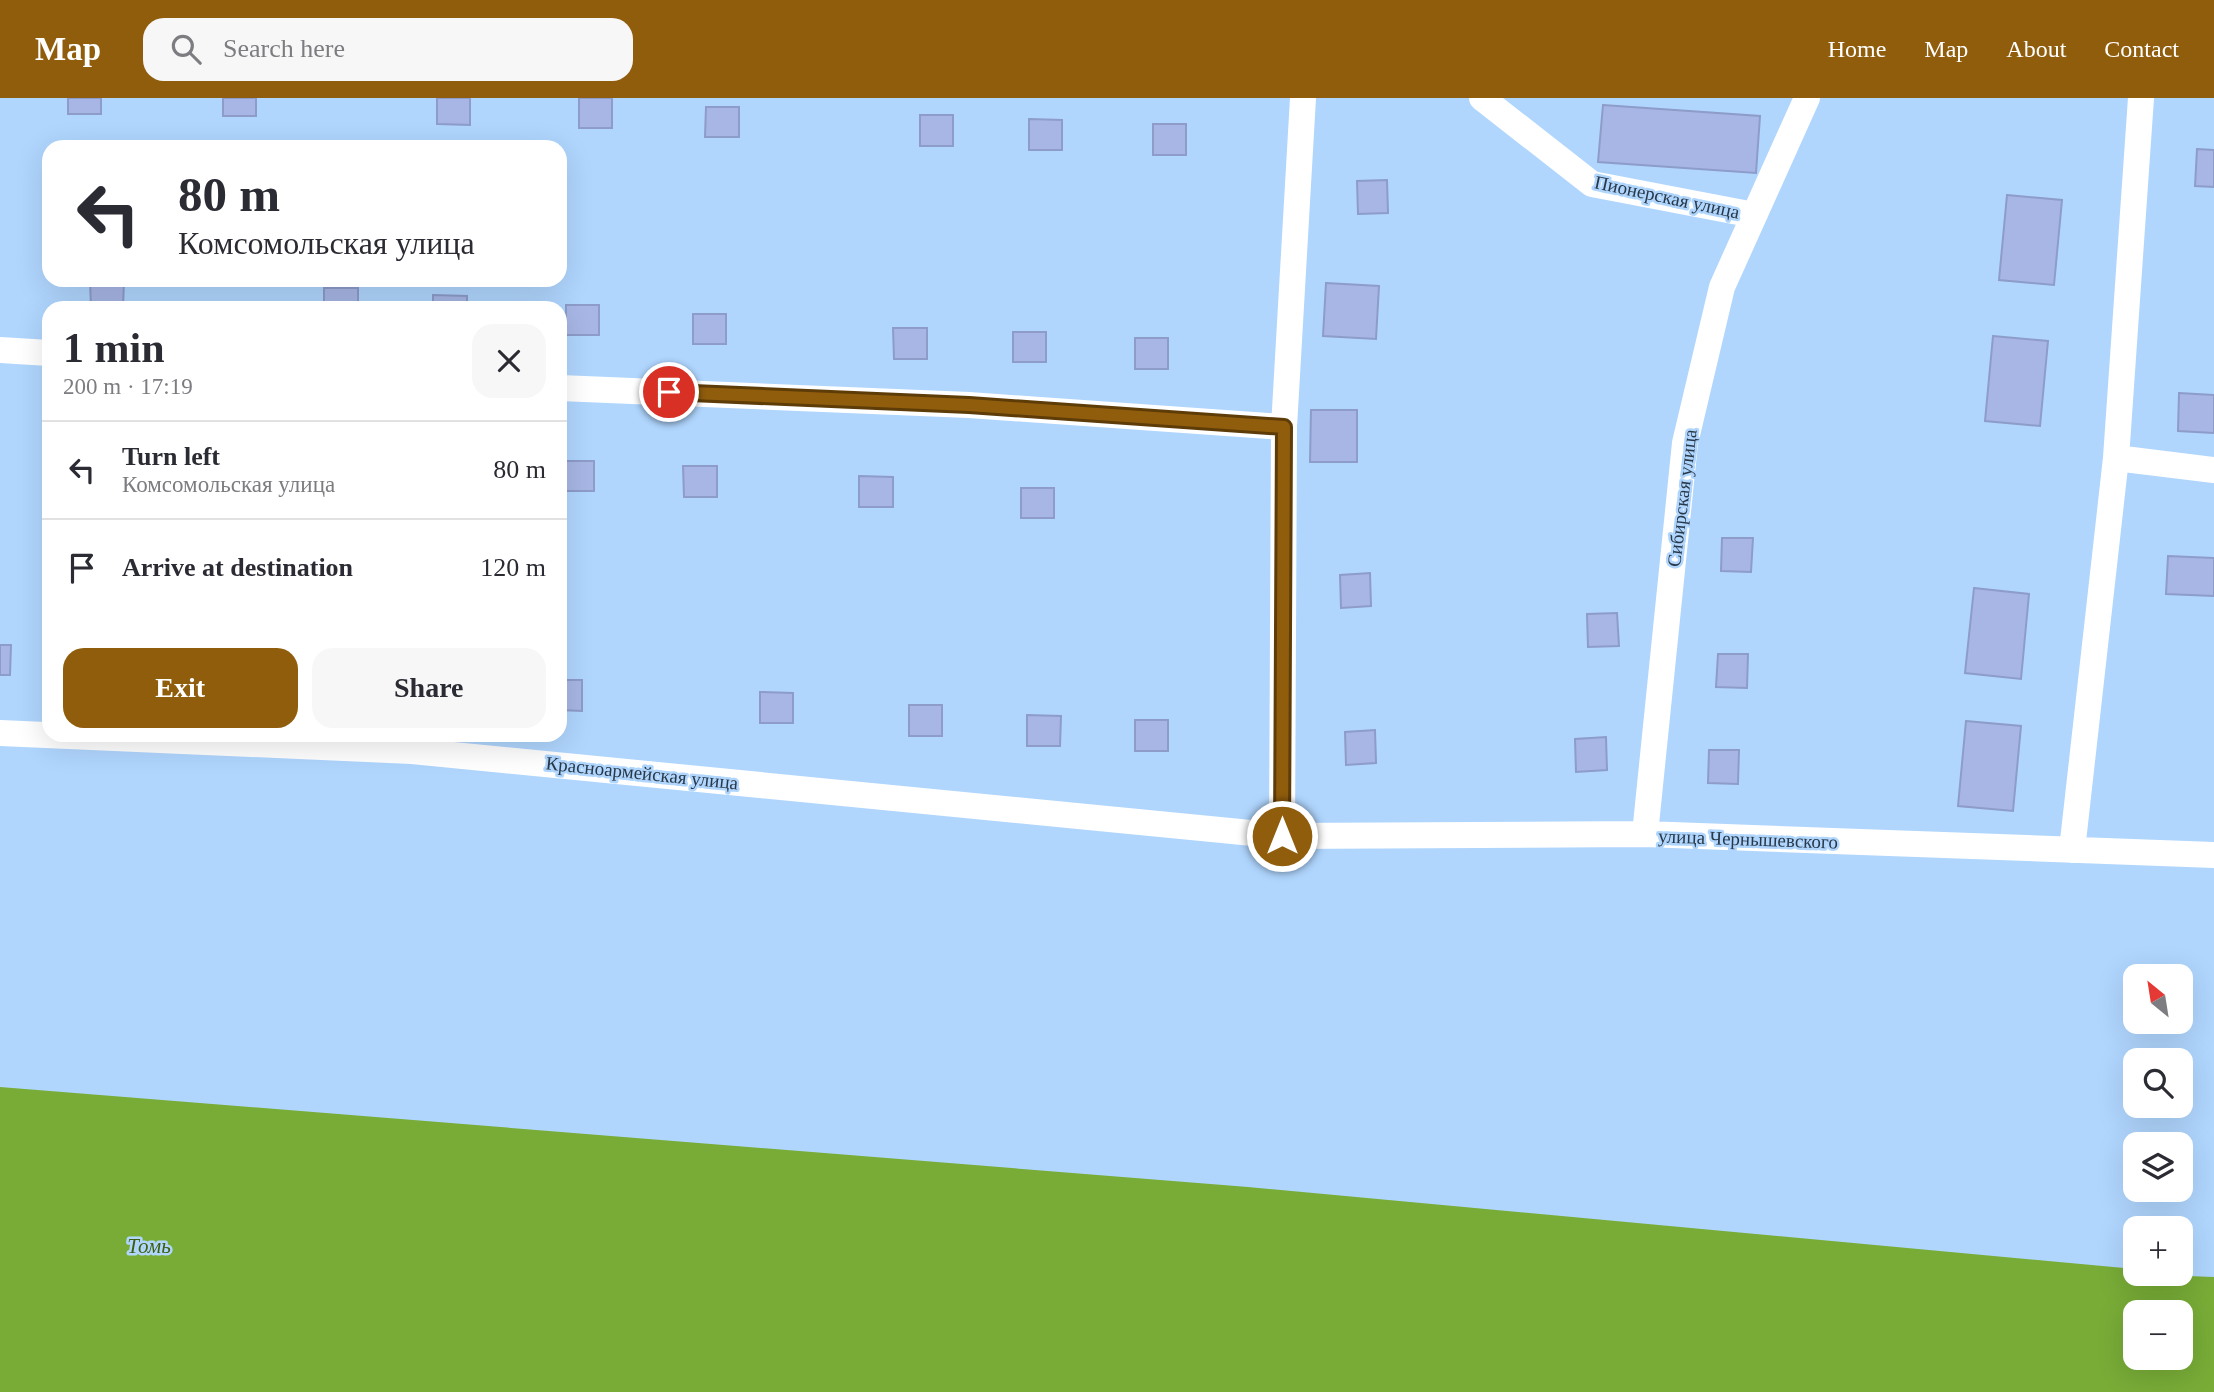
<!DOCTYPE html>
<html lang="en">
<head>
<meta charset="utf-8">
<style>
	:root { --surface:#fff; --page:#f7f7f7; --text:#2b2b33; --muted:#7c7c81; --line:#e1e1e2; --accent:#905d0d }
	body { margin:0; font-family:Georgia,serif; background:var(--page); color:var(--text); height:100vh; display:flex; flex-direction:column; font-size:26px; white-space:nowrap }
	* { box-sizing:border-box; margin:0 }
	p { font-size:23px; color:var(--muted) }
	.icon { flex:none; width:38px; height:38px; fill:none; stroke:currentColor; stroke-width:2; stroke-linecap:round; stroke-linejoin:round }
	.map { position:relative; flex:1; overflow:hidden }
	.sheet { position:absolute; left:42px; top:203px; width:525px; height:441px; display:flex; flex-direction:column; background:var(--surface); border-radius:21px; box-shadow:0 7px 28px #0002 }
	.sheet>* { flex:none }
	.top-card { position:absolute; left:42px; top:42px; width:525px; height:147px; border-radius:21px; box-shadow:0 7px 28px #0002; background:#fff; color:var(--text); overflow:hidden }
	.needle { width:46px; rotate:330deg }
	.controls { position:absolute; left:2123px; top:866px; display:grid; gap:14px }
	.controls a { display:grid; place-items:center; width:70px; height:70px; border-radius:14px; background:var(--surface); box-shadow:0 7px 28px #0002; font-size:35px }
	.pin { position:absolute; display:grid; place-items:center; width:60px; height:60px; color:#fff; margin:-30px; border:4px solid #fff; border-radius:50%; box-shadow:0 2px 7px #0007 }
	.me { position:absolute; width:77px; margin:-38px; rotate:0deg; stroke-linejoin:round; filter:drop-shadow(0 0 5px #0008) }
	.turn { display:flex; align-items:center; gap:24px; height:147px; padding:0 21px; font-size:32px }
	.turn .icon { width:91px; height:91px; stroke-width:2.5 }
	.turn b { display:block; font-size:49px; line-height:60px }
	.round { display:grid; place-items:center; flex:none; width:74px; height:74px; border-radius:21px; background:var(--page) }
	.summary { display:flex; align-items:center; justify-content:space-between; height:119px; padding:0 21px }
	h1 { font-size:42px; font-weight:700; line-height:52px }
	.primary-button { display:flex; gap:14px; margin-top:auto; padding:14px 21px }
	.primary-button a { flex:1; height:80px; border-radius:21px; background:var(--accent); color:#fff; font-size:28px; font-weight:700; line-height:80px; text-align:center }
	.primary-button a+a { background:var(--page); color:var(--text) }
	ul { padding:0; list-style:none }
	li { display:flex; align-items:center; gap:21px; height:98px; padding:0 21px; border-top:2px solid var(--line) }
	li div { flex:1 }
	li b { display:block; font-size:26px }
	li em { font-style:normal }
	header { display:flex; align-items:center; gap:42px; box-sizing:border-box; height:98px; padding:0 35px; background:var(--accent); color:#fff }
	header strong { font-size:33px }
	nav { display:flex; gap:38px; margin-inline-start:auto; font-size:24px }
	.search { width:490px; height:63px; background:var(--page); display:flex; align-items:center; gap:18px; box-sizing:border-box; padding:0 24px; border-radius:21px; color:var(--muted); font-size:26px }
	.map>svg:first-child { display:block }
	.water { fill:#78ac37; fill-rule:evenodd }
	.building { fill:#a7b6e5; stroke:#8d9cc9; stroke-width:2 }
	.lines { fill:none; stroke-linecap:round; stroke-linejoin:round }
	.street { stroke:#fff; stroke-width:26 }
	.route-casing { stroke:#5e3c08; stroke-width:18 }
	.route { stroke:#905d0d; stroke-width:12 }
	.labels { text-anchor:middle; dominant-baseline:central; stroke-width:5; stroke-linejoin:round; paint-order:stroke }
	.street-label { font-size:19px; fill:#293848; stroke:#b0d6fe }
	.water-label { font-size:21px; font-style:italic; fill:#3d5f0d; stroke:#b0d6fe }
</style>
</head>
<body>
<header>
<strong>Map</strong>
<div class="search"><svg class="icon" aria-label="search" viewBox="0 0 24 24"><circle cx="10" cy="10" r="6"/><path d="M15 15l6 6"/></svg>Search here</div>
<nav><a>Home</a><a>Map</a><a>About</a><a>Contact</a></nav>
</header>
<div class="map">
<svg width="2214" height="1294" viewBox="0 0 2214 1294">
	<rect width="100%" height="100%" fill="#b0d6fe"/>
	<path class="water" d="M0,989L1248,1089L2135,1171V1176L2214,1179V1294H0ZM2135,1214H2180V1260H2135Z"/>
	<path class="building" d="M68,0H101V16H68Z
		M223,0H256V18H223Z
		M437,0H470V27L437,26Z
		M579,0H612V30H579Z
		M1603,7L1760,18L1756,75L1598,64Z
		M706,9H739V39H705Z
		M920,17H953V48H920Z
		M1029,21L1062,22V52H1029Z
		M1153,26H1186V57H1153Z
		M2197,51L2214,52V89L2195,88Z
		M1387,82L1388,115L1358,116L1357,83Z
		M2007,97L2062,102L2054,187L1999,182Z
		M90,182H124L123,210H91Z
		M1326,185L1379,188L1376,241L1323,238Z
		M324,190H358V210H324Z
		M433,197L467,198V210H433Z
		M566,207H599V237H566Z
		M693,216H726V246H693Z
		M893,230H927V261H894Z
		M1013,234H1046V264H1013Z
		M1993,238L2048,243L2040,328L1985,323Z
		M1135,240H1168V271H1135Z
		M2179,295L2214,297V335L2178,333Z
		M1311,312H1357V364H1310Z
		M561,363H594V393H560Z
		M683,368H717V399H684Z
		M859,378L893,379V409H859Z
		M1021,390H1054V420H1021Z
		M1722,440H1753L1751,474L1721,473Z
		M2168,458L2214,460V498L2166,496Z
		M1370,475L1371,508L1341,510L1340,477Z
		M1974,490L2029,496L2021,581L1965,575Z
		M1617,515L1619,548L1588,549L1587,516Z
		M0,547H11L10,577H0Z
		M1718,556H1748L1747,590L1716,589Z
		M560,582H582V613L560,612Z
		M760,594L793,595V625H760Z
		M909,607H942V638H909Z
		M1027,617L1061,618L1060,648H1027Z
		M1135,622H1168V653H1135Z
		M1966,623L2021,628L2013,713L1958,708Z
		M1375,632L1376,665L1346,667L1345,634Z
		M1606,639L1607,672L1576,674L1575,641Z
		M1709,652H1739L1738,686L1708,685Z"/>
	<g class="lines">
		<path class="street" d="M1482,0L1592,86L1754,117
			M0,252L49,255
			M560,290L969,307L1284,329
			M2116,360L2214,372
			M0,635L412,653L1282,738L1645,736L2214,757
			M1645,736L1685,345L1722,189L1807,0
			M1282,738L1284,329L1303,0
			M2072,752L2116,360L2141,0"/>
	</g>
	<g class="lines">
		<defs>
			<path id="route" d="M669,294L969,307L1284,329L1282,738"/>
		</defs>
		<use href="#route" class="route-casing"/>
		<use href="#route" class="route"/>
	</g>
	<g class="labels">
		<g class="street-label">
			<text transform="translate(1667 99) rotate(12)">Пионерская улица</text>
			<text transform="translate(1682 400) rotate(-83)">Сибирская улица</text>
			<text transform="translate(642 675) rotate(6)">Красноармейская улица</text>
			<text transform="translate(1748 741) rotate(2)">улица Чернышевского</text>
		</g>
		<g class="water-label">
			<text x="149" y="1148">Томь</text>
		</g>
	</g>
</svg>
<div class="controls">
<a><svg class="needle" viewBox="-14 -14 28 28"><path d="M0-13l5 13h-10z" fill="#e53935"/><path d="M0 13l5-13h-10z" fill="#7c7c81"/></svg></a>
<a><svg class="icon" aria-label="search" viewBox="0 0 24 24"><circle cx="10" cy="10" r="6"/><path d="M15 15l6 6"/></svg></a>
<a><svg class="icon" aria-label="layers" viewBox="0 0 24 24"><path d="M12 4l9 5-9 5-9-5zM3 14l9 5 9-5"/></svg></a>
<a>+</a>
<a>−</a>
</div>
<div class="pin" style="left:669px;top:294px;background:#d93025"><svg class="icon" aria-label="arrive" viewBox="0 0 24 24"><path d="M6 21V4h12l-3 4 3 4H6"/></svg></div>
<svg class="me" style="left:1282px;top:738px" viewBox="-20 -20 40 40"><circle r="17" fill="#905d0d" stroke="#fff" stroke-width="3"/><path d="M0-11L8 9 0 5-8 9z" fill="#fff"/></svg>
<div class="top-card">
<div class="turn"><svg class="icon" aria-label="left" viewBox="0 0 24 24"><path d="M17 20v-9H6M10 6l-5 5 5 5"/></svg><div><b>80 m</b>Комсомольская улица</div></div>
</div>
<section class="sheet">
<div class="summary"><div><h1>1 min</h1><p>200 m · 17:19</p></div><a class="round"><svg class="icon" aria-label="close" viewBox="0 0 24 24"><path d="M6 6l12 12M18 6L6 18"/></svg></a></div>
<ul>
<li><svg class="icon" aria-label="left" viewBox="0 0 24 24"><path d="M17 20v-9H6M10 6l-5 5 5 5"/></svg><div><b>Turn left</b><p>Комсомольская улица</p></div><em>80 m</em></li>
<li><svg class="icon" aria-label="arrive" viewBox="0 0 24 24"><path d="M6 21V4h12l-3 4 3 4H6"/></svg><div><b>Arrive at destination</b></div><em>120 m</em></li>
</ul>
<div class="primary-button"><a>Exit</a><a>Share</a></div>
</section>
</div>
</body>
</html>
